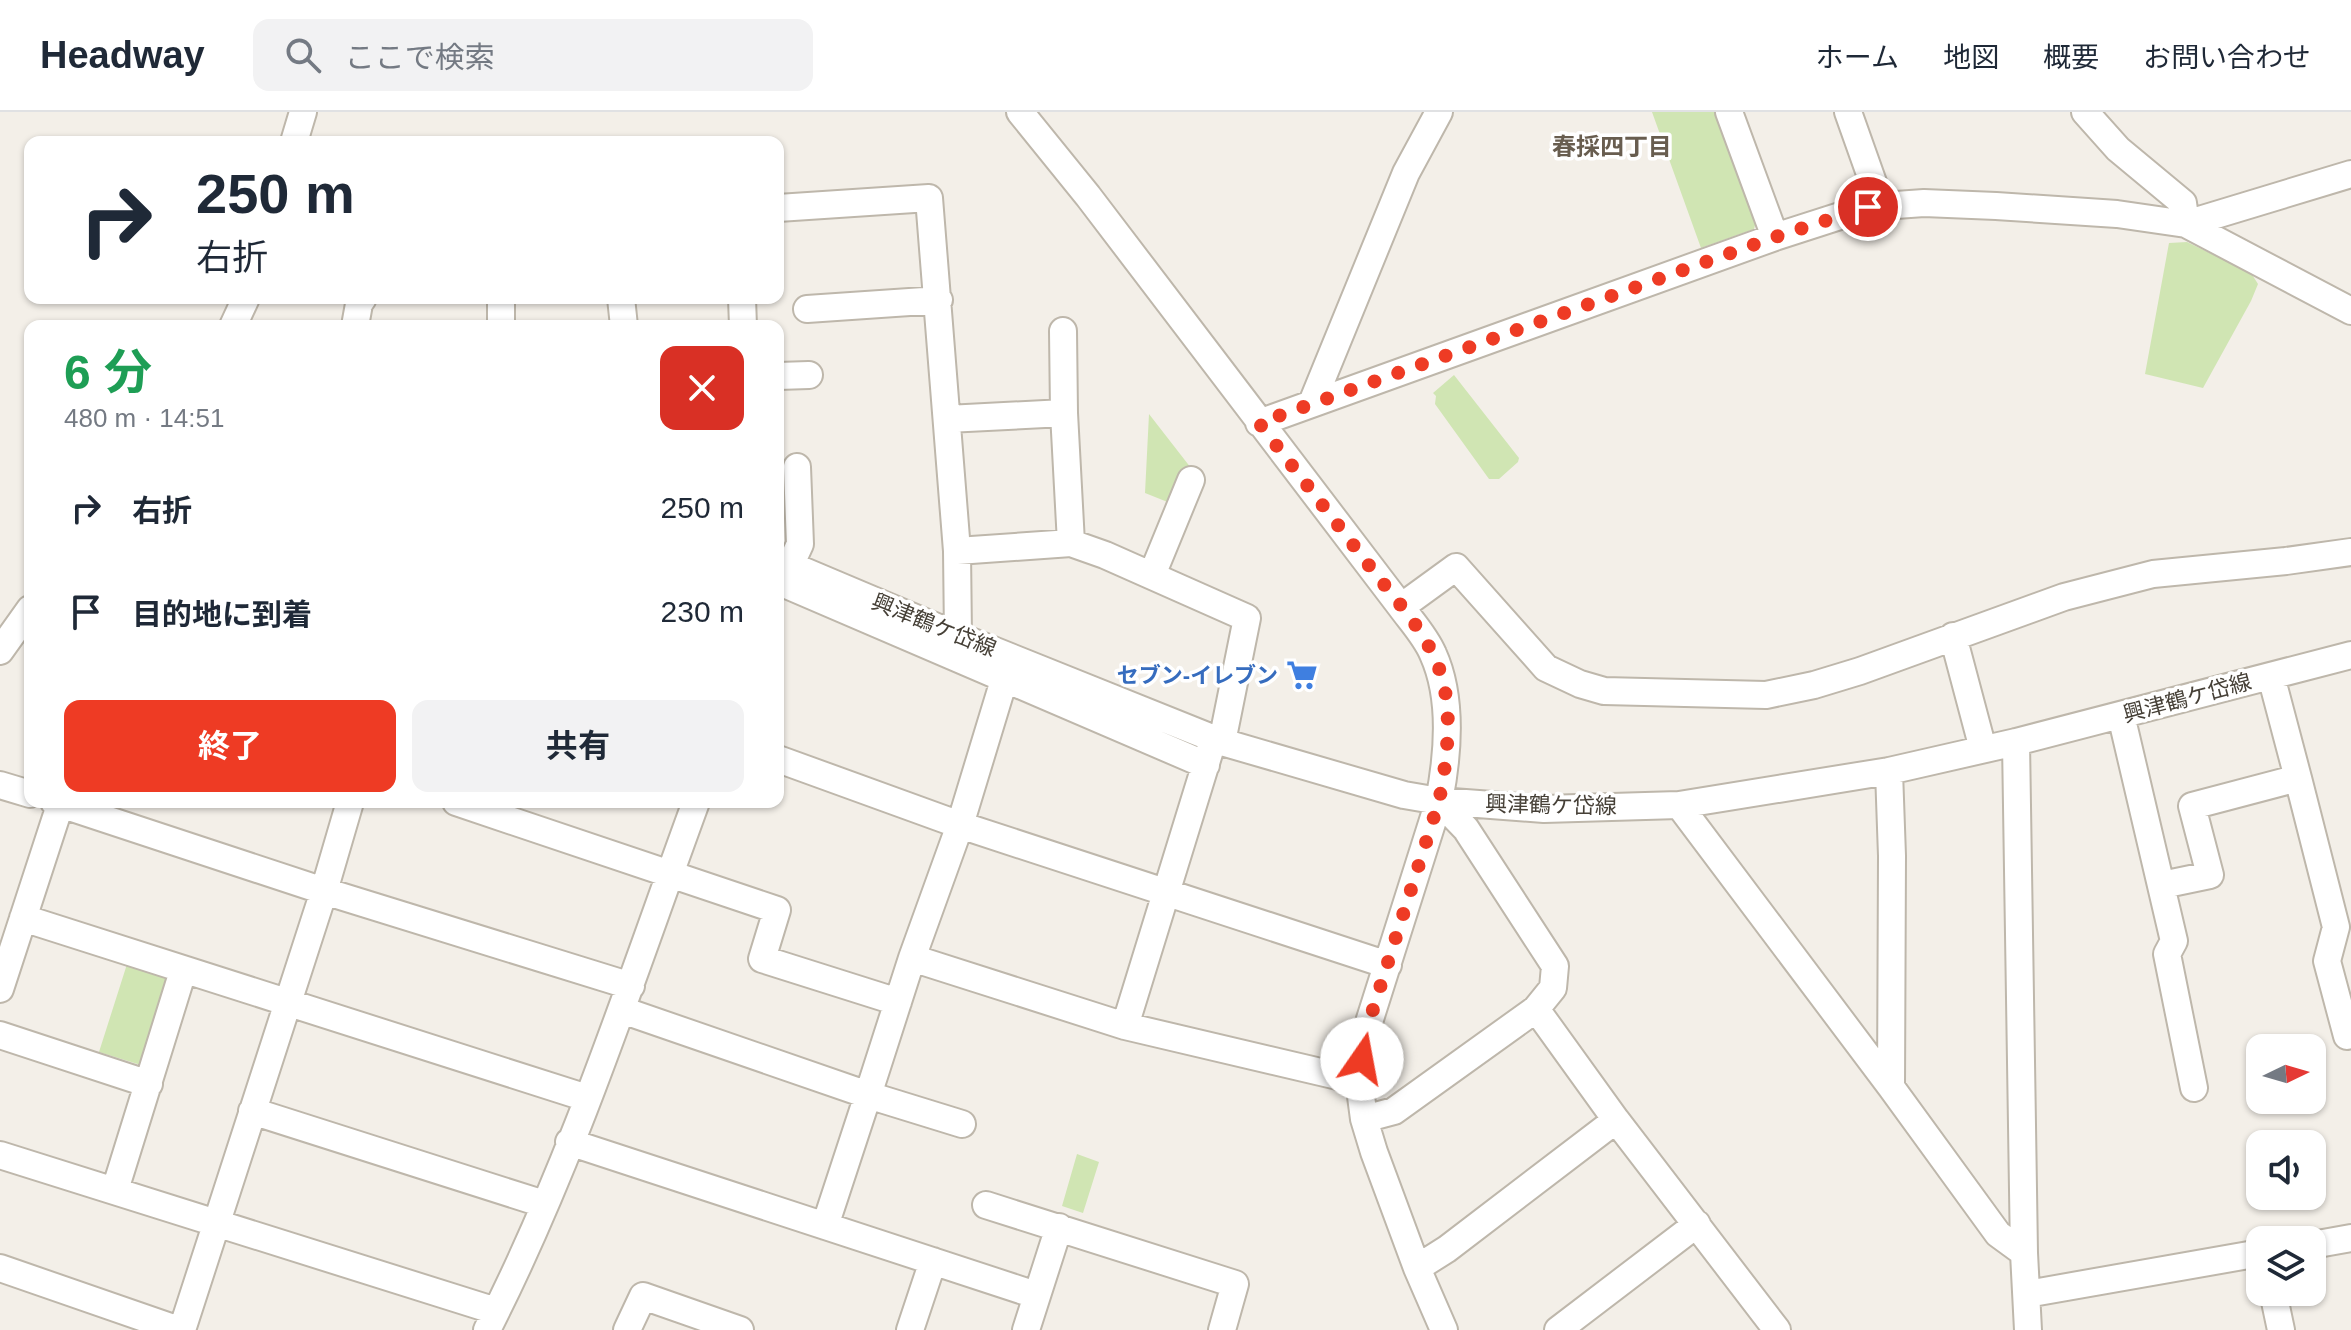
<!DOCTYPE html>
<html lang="ja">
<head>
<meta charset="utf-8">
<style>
	:root { --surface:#fff; --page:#f2f2f3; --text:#1f2937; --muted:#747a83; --line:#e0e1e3; --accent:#ee3b24 }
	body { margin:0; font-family:Helvetica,"Noto Sans JP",sans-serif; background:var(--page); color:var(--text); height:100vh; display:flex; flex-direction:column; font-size:30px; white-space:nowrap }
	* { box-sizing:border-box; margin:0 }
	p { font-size:26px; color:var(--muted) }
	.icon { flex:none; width:44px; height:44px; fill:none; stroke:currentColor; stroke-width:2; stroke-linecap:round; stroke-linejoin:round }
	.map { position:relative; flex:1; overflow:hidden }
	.drawer { position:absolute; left:24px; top:208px; width:760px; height:488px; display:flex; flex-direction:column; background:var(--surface); border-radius:16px; box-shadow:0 2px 6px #0004 }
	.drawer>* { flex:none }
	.banner { position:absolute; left:24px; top:24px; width:760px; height:168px; border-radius:16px; box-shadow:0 2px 6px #0004; background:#fff; color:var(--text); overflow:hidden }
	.needle { width:52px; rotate:85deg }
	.tools { position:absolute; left:2246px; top:922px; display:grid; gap:16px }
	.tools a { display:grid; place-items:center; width:80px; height:80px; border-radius:16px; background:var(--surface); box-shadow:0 2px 6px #0004; font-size:40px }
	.pin { position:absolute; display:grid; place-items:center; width:68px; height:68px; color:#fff; margin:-34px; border:4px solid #fff; border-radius:50%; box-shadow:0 2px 8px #0007 }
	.me { position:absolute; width:88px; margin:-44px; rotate:12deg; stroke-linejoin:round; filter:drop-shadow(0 0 6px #0008) }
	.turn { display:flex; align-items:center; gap:28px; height:168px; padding:0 40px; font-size:36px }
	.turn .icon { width:104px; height:104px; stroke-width:2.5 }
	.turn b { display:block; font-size:56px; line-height:68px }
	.round { display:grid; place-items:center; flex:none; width:84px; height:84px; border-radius:16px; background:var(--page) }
	.headline { display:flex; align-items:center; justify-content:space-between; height:136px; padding:0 40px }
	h1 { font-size:48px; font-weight:700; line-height:60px; color:#1e9e55 }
	.action { display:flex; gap:16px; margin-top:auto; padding:16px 40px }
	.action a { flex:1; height:92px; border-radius:16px; background:var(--accent); color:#fff; font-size:32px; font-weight:700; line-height:92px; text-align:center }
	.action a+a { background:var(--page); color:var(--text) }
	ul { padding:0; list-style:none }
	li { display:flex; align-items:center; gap:24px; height:104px; padding:0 40px }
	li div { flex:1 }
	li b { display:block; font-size:30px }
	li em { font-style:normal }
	header { display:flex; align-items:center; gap:48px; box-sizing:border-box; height:112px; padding:0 40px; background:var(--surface); border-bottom:2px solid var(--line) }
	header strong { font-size:38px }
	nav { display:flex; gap:44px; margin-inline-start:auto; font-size:28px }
	.search { width:560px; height:72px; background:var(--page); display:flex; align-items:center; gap:20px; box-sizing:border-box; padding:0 28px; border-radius:16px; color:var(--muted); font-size:30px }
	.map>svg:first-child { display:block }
	.green { fill:#d0e5b3 }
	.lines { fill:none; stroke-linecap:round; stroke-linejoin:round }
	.minor-casing { stroke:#beb7ab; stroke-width:30 }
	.minor { stroke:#fff; stroke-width:26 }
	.route { stroke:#ee3b24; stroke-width:14; stroke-dasharray:0 25.2 }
	.labels { text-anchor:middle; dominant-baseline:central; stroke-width:7; stroke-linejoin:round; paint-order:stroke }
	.street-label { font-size:22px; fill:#464037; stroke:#fff }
	.shop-label { font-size:22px; font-weight:bold; fill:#366cbe; stroke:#fff; text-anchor:end }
	.neighbourhood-label { font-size:24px; font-weight:bold; fill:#685d4f; stroke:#fff }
</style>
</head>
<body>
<header>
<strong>Headway</strong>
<div class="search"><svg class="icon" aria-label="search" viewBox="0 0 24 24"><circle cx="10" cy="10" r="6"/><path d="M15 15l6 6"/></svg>ここで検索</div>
<nav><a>ホーム</a><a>地図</a><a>概要</a><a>お問い合わせ</a></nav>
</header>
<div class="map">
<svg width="2351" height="1218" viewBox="0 0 2351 1218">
	<rect width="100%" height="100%" fill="#f3efe8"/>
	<path class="green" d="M1652,0H1719L1757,106L1754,117L1701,136Z
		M2187,130L2251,161L2258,172L2251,189L2203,276L2145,262L2169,131Z
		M1454,263L1519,346L1518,350L1499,367H1489L1435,292L1436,284L1433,281Z
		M1149,302L1191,356L1175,393L1145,381Z
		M128,849L173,863L144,954L99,940Z
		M1077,1042L1099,1050L1083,1101L1062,1094Z"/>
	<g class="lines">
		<defs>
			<path id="minor" d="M1020,0L1088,84L1401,495C1412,510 1426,525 1433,542C1453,586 1448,643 1439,689L1364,926L1359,969L1364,1007L1374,1040L1417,1156L1444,1218
				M1729,0L1775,125
				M1848,0L1881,93
				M2085,0L2118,37L2183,91L2186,112L2351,62
				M294,30L303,0
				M778,96L929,86L957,439L958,524
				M621,186L624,214
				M742,186L743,214
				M501,189V214
				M807,197L939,188
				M233,214L246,186
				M355,214L359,192L363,186
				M1063,219L1064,301L1071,431
				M778,264L809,263
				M1312,291L1406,61L1439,0
				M947,307L1064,301
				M1259,311L1775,125L1868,95L1924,91L1996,94L2117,102L2186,112L2351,199
				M957,439L1071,431L1105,443L1247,506L1222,630
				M778,448L958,524L1222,630L1404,683L1439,689L1544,697L1679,693L1889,659L2016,630L2351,543
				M1152,463L1191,368
				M784,467L800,432L797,355
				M782,471L1206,653
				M1401,495L1456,455L1546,556L1580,572L1604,579L1766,583L1814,573L1860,559L2064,485L2153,462L2286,449L2351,440
				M1953,524L1983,637
				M0,539L30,497
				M2271,564L2298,666
				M2121,603L2174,829L2167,842L2194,976
				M2016,630L2024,1141L2028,1218
				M778,647L960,713L1388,853
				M1889,659L1892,744L1891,975
				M0,673L30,682
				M54,690L324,779L631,874
				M456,690L777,798L762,847L898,890
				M1679,693L1891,975L1998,1122L2024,1141
				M2162,773L2210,763L2192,694L2298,666L2336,815L2327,849L2347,924
				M23,806L587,986
				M912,846L1125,914L1359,969
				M0,877L61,690
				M1536,897L1616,1008L1777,1218
				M622,898L868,983L912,846L960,713L1004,568
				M1125,914L1210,638
				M0,923L149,972
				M252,999L544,1092
				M1364,1007L1394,999L1536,897L1553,876L1555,854L1466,717L1439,689
				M569,1030L1036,1183
				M0,1043L496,1199
				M115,1078L183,859
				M986,1093L1235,1172L1222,1218
				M825,1114L868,983L962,1012
				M2312,1133L2351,1126
				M0,1156L179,1218
				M1417,1156L1447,1137L1616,1008
				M2273,1180L2281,1218
				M2027,1182L2260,1141
				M182,1218L324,779L350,690
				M487,1218C573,1049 631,867 696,690
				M627,1218L643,1184L740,1218
				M910,1218L933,1149
				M1026,1218L1059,1115
				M1558,1218L1697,1112"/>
		</defs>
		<use href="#minor" class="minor-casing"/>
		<use href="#minor" class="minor"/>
	</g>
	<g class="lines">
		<path class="route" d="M1362,947L1364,926L1439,689C1446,654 1452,610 1444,574C1435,529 1398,491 1371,456C1334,408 1297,360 1259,311L1775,125L1868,95"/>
	</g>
	<defs>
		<symbol id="supermarket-bare" viewBox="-9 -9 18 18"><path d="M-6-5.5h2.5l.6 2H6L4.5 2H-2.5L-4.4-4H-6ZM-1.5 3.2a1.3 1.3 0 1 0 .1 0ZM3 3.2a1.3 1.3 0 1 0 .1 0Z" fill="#3f7fe0" stroke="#fff" stroke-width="2.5" paint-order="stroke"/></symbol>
	</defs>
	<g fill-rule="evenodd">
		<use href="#supermarket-bare" x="1280" y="541" width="44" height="44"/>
	</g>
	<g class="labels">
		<g class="street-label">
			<text transform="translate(934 513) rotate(22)">興津鶴ケ岱線</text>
			<text transform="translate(2187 586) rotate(-15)">興津鶴ケ岱線</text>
			<text transform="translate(1551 693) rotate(1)">興津鶴ケ岱線</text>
		</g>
		<g class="shop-label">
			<text x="1278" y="563">セブン-イレブン</text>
		</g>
		<g class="neighbourhood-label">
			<text x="1612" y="34">春採四丁目</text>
		</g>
	</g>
</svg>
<div class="tools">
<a><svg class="needle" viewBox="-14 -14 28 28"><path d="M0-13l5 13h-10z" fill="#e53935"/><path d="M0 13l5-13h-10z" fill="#747a83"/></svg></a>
<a><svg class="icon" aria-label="sound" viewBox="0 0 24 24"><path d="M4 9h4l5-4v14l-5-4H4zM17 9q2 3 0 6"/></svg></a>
<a><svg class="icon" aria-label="layers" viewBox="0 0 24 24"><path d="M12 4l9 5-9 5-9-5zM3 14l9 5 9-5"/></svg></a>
</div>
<div class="pin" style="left:1868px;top:95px;background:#d93025"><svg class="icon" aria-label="arrive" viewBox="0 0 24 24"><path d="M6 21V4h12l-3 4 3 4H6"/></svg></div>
<svg class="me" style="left:1362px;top:947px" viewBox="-20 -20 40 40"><circle r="19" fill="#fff"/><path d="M0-13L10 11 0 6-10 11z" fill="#ee3b24"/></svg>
<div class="banner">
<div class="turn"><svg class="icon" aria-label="right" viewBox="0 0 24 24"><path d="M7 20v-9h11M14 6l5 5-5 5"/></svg><div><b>250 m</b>右折</div></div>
</div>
<section class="drawer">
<div class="headline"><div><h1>6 分</h1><p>480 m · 14:51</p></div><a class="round" style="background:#d93025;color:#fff"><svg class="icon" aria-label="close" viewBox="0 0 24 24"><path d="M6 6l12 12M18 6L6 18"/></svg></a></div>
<ul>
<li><svg class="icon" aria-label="right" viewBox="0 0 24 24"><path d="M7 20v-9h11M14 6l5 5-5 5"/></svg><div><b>右折</b></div><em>250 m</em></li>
<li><svg class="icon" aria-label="arrive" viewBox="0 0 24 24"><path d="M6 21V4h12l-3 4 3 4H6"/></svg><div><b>目的地に到着</b></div><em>230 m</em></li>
</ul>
<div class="action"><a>終了</a><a>共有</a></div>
</section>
</div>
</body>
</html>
